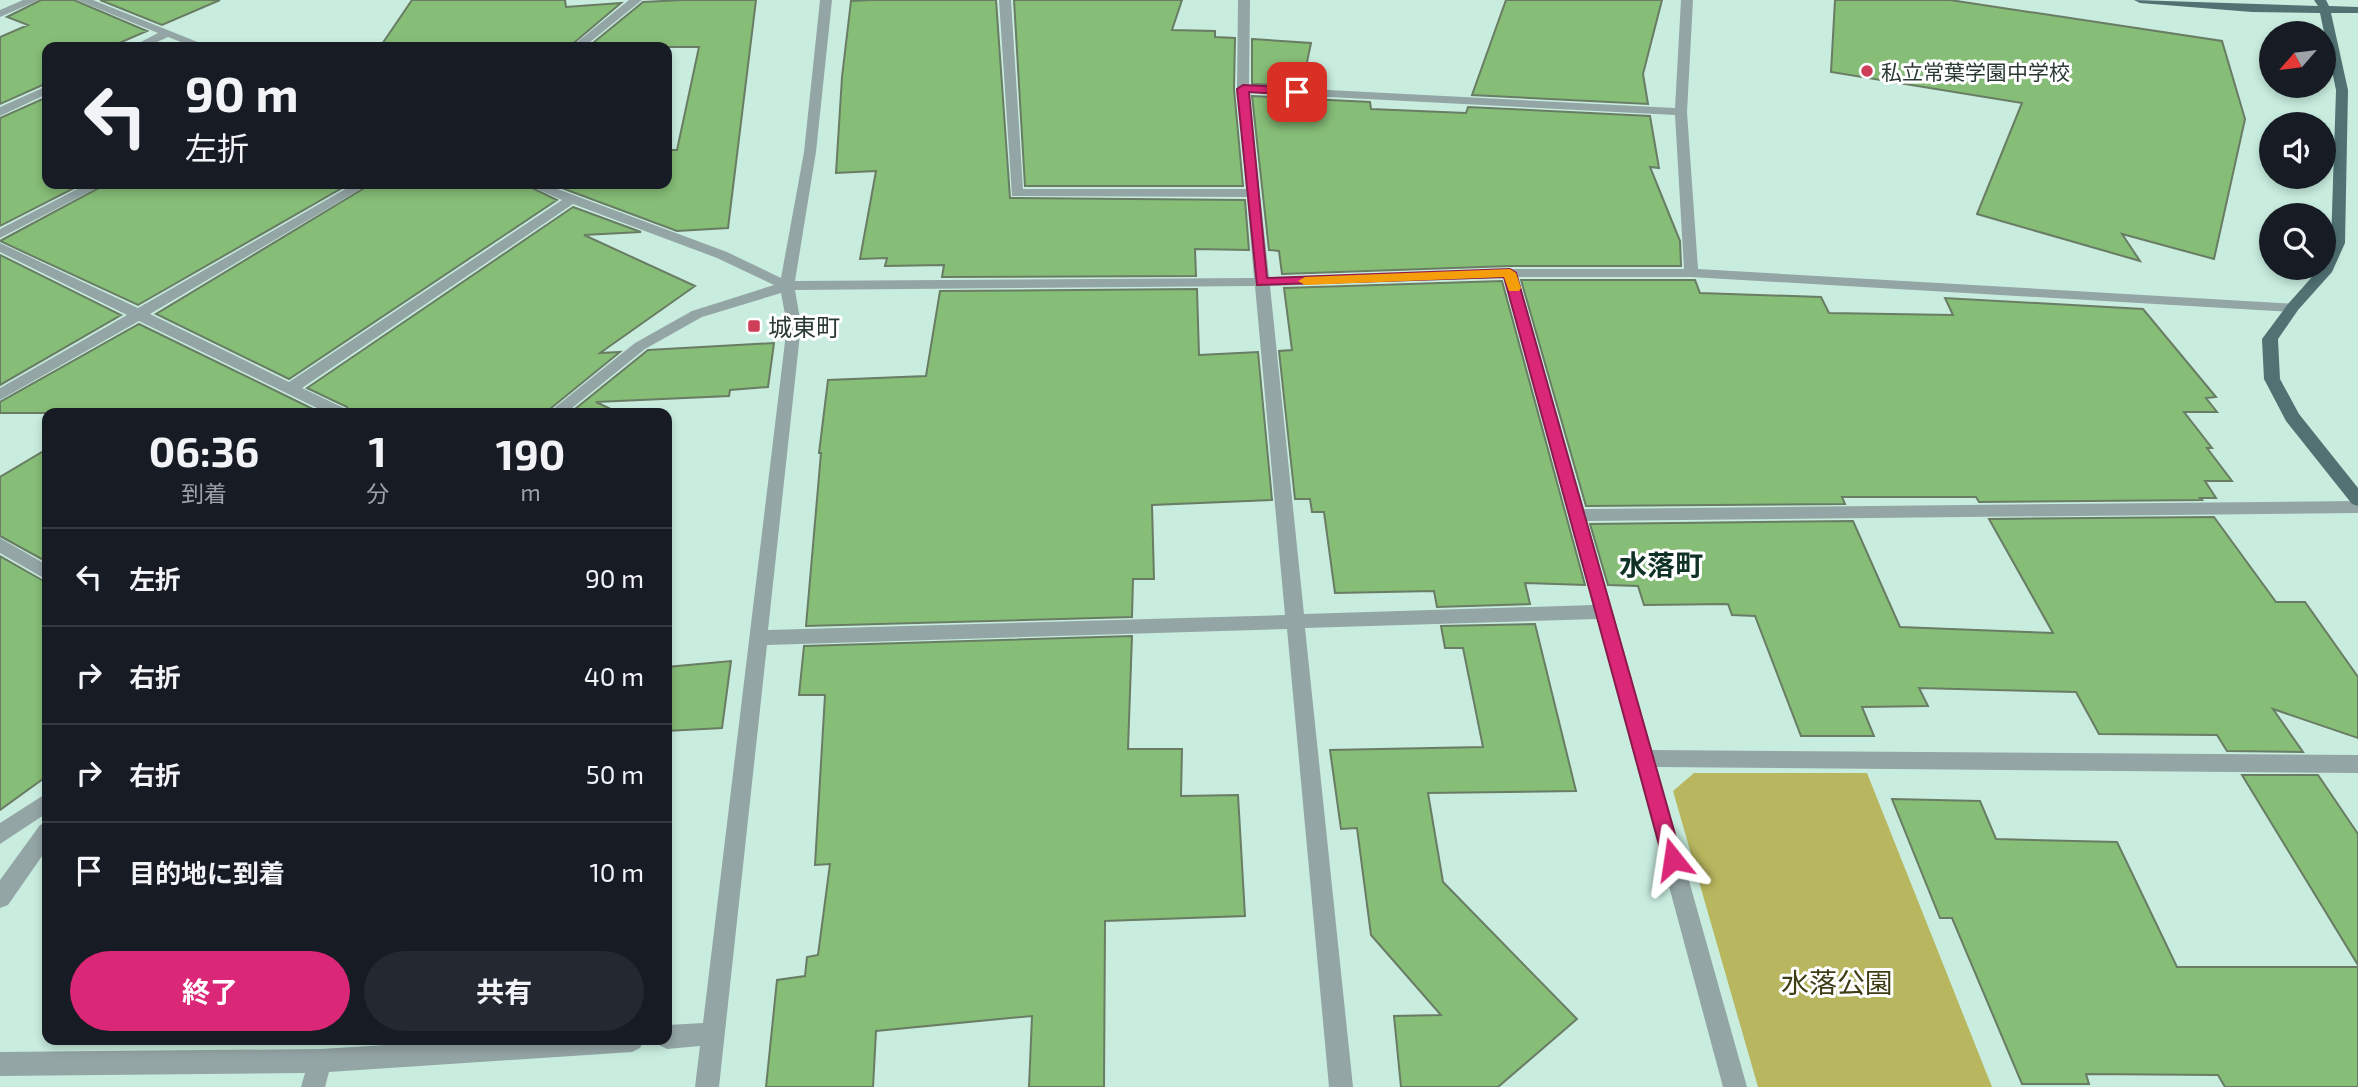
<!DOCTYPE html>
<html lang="ja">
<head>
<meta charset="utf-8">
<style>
	:root { --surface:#171b24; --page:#242831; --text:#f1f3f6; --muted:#9ea1a6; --line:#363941; --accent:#db2777 }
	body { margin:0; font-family:"Exo 2","Noto Sans JP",sans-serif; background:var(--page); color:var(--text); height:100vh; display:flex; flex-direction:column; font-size:26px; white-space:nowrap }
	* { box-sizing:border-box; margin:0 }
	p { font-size:23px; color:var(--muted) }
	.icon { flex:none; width:38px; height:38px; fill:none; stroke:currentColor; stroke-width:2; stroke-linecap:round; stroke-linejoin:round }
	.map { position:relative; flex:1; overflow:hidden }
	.details { position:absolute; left:42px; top:408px; width:630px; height:637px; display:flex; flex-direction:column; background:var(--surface); border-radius:14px; box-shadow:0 4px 10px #0003 }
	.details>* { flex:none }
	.guide { position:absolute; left:42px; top:42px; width:630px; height:147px; border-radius:14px; box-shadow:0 4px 10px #0003; background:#171b24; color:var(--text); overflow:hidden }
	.needle { width:46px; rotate:242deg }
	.fabs { position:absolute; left:2259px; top:21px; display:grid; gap:14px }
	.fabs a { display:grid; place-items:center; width:77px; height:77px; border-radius:50%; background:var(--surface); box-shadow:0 4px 10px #0003; font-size:35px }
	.pin { position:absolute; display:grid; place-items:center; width:60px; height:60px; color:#fff; margin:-30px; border-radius:14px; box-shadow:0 4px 10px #0006 }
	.me { position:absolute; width:77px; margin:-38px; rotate:345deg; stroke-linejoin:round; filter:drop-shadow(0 0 5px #0008) }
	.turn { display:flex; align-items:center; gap:24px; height:147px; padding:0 28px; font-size:32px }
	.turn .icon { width:91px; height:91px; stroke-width:2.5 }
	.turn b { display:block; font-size:49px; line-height:60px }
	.eta { display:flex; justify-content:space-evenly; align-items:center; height:119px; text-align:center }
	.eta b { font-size:42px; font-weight:700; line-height:49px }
	.primary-button { display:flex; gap:14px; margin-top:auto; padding:14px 28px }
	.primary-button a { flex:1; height:80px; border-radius:42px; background:var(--accent); color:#fff; font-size:28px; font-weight:700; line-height:80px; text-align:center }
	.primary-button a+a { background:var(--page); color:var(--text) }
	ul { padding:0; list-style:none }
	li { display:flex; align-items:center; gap:21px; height:98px; padding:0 28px; border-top:2px solid var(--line) }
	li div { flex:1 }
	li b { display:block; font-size:26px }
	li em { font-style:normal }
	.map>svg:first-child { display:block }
	.green { fill:#b8b65e }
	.building { fill:#86bd77; stroke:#697c64; stroke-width:2 }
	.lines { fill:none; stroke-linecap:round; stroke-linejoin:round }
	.minor { fill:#94a5a6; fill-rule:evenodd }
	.major { fill:#517173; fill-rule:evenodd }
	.route { fill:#db2777; stroke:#8e194d; stroke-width:2 }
	.slow { fill:#f59e0b }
	.poi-dot { fill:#ce3e57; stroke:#fff; stroke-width:2.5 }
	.labels { text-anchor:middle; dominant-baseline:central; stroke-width:6; stroke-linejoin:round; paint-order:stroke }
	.far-poi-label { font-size:21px; fill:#2a3933; stroke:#fff; text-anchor:start }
	.poi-label { font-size:24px; fill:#2a3933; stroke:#fff; text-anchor:start }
	.quarter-label { font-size:28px; font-weight:bold; fill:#0f3126; stroke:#fff }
	.near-park-label { font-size:28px; fill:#3e3d16; stroke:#fff }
</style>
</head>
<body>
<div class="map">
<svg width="2358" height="1087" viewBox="0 0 2358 1087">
	<rect width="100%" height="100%" fill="#c8eddf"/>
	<path class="green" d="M1694,773H1867L1992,1087H1758L1673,791Z"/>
	<path class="building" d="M41,0H74L147,31L110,47H47V83L0,104V37L28,25L7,17Z
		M100,0H220L162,25Z
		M412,0H565L566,7L621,3L569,47H380Z
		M682,0H756L728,228L677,231L551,184H667V150H677L699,47H588L643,2Z
		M872,0H996L1010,198L1245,200L1249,250L1195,249L1196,276L942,277L944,265L885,266L887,258L860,259L876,171L836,173L842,77L851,1Z
		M1014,0H1182L1172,30L1215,31V37L1235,38L1234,89L1243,186H1025Z
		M1506,0H1662L1643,74L1648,104L1472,95Z
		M1835,0H1950L2222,41L2245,119L2214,259L2122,234L2140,261L1977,214L2022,103L1831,72Z
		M1252,39L1311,43L1302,86L1252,84Z
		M1252,96L1370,102L1371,109L1466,113L1468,107L1650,116L1659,168L1650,167L1680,241L1681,266H1510L1282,274L1279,251L1269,250Z
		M47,97V184H82L0,226V118Z
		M106,184H349L138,305L0,241Z
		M371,184H524L557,200L289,379L156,314Z
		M573,207L641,232L584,235L695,286L600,353L620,352L545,413H350L347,407L307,388Z
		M0,255L121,315L0,385Z
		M1521,280H1695L1700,293L1821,297L1829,313L1953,315L1945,298L2143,309L2216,397L2206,398L2217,412H2184L2212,448H2207L2232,481H2205L2216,498H2200L2202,500L1979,502L1976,497H1842L1845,504L1586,506Z
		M1502,281L1585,585L1525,583L1530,604L1437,607L1434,591L1335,593L1324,512H1312L1310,499H1295L1279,351L1292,350L1284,288Z
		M1197,289L1199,355L1258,352L1272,500L1152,505L1154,579H1133L1132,617L806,626L821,453H819L828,380L926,376L940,291Z
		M139,324L321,413H0V402Z
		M774,343L768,387L730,390L729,396L596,402L619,413H570L648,350Z
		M47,449V562L0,536V477Z
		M2214,517L2276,602H2305L2358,677V738L2273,709L2303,752L2227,751L2217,735L2099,734L2076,692L1919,688L1928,706L1862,707L1874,736H1801L1755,616L1732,615L1728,604L1644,605L1638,586L1608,585L1590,524L1853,521L1900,627L2053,633L1989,519Z
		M0,556L47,583V776L0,810Z
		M1535,624L1576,791L1428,793L1443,882L1577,1019L1498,1087H1401L1394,1016L1441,1015L1371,935L1357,828L1341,829L1330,750L1483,747L1463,648H1445L1441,626Z
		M1132,636L1128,749H1182L1181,796L1238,795L1245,916L1105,921L1104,1087H1029L1032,1016L876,1031L873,1087H766L777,980L805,976L807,957L818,955L830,864L815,865L825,695H799L804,646Z
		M731,661L722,728L667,731V667Z
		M2242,775H2318L2358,834V965Z
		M1892,799L1980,801L1996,839L2117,842L2177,967H2358V1087H2225L2218,1075L2086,1074L2089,1084H2022L1952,918H1940Z"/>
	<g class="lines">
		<path class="minor" d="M23,0H39L0,17V10Z
			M77,0H93L210,47H194L168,37L146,47H131L158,33Z
			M629,0H642L584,47H571Z
			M820,0H832L816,152L795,281L1254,278L1247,197L1012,196L999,0H1011L1023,189H1246L1237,89L1238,0H1250L1249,86L1675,108L1681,0H1693L1687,112L1698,269L2298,304L2300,307L2293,312L1691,277H1518L1584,509L2358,501V513L1587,521L1652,750L2358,755V773L1657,767L1747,1087H1723L1597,619L1305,628L1353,1087H1329L1287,629L767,645L719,1087H695L700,1046L667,1049L659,1045L656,1040H667V1025L703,1023L787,325L781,293L702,317L645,349L566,413H548L635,343L692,311L774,285L717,258L573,204L302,388L346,409L348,413H327L139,321L0,400V388L127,315L0,252V243L138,308L354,184H369L150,314L289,382L562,200L526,184H544L727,252L781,278L804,152ZM1249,93L1675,115L1684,269H1510L1269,277ZM1504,278L1593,605L1304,614L1270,286ZM1255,286L1285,615L768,630L801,325L795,290Z
			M47,86V94L0,116V107Z
			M87,184H104L0,238V229Z
			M0,538L47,565V580L0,553Z
			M47,793V813L0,844V823Z
			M47,823V849L8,905L0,908V880L40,825Z
			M466,1040H644L640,1048L632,1052L329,1072L325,1087H301L305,1073L0,1076V1052L321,1049Z"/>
		<path class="major" d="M2134,0L2318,6L2314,0H2326L2329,6L2358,7V13H2331L2348,90L2345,243L2332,272L2298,310L2278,339L2280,379L2299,414L2358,488V506L2352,504L2286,421L2264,379L2262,339L2288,304L2320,268H2324V259L2331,243L2336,90L2320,13L2252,12L2140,3Z"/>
	</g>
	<path class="route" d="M1243,85L1297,88L1303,92L1297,95L1249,92L1267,278L1510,269L1516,273L1682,859L1679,865L1673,868L1666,865L1663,859L1504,277L1257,285L1237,89Z"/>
	<path class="slow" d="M1510,269L1516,273L1521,288L1519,291H1509L1504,277L1305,285L1298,281L1305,277Z"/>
	<g class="poi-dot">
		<circle cx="1867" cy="71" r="7"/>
		<rect x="747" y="319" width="14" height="14" rx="3.5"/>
	</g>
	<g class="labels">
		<g class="far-poi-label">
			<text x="1881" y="71">私立常葉学園中学校</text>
		</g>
		<g class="poi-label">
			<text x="768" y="326">城東町</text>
		</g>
		<g class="quarter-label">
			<text x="1661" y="564">水落町</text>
		</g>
		<g class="near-park-label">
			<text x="1837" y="982">水落公園</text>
		</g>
	</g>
</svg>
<div class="fabs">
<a><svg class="needle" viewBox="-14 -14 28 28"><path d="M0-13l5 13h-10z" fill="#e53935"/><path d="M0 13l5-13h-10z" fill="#9ea1a6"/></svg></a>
<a><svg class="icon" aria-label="sound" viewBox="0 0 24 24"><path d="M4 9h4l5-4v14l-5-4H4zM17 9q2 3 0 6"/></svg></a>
<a><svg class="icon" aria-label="search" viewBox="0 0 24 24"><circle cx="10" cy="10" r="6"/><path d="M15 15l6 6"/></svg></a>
</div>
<div class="pin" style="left:1297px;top:92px;background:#d93025"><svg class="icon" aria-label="arrive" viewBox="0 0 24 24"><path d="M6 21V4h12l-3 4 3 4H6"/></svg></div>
<svg class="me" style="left:1673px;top:859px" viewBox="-20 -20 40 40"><path d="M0-17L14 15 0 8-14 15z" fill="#db2777" stroke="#fff" stroke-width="4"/></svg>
<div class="guide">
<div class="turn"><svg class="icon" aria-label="left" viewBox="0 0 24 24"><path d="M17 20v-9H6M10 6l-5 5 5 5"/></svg><div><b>90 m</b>左折</div></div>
</div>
<section class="details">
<div class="eta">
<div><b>06:36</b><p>到着</p></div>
<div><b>1</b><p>分</p></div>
<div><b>190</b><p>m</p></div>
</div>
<ul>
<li><svg class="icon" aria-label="left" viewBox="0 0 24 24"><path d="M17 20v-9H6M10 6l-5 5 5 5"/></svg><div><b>左折</b></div><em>90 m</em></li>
<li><svg class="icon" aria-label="right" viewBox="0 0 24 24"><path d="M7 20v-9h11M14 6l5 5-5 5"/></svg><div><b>右折</b></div><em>40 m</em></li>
<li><svg class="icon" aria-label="right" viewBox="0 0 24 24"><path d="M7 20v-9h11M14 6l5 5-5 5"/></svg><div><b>右折</b></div><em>50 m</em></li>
<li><svg class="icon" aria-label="arrive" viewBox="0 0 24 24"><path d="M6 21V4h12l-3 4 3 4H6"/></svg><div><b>目的地に到着</b></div><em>10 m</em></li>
</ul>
<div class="primary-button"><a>終了</a><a>共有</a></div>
</section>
</div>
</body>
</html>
